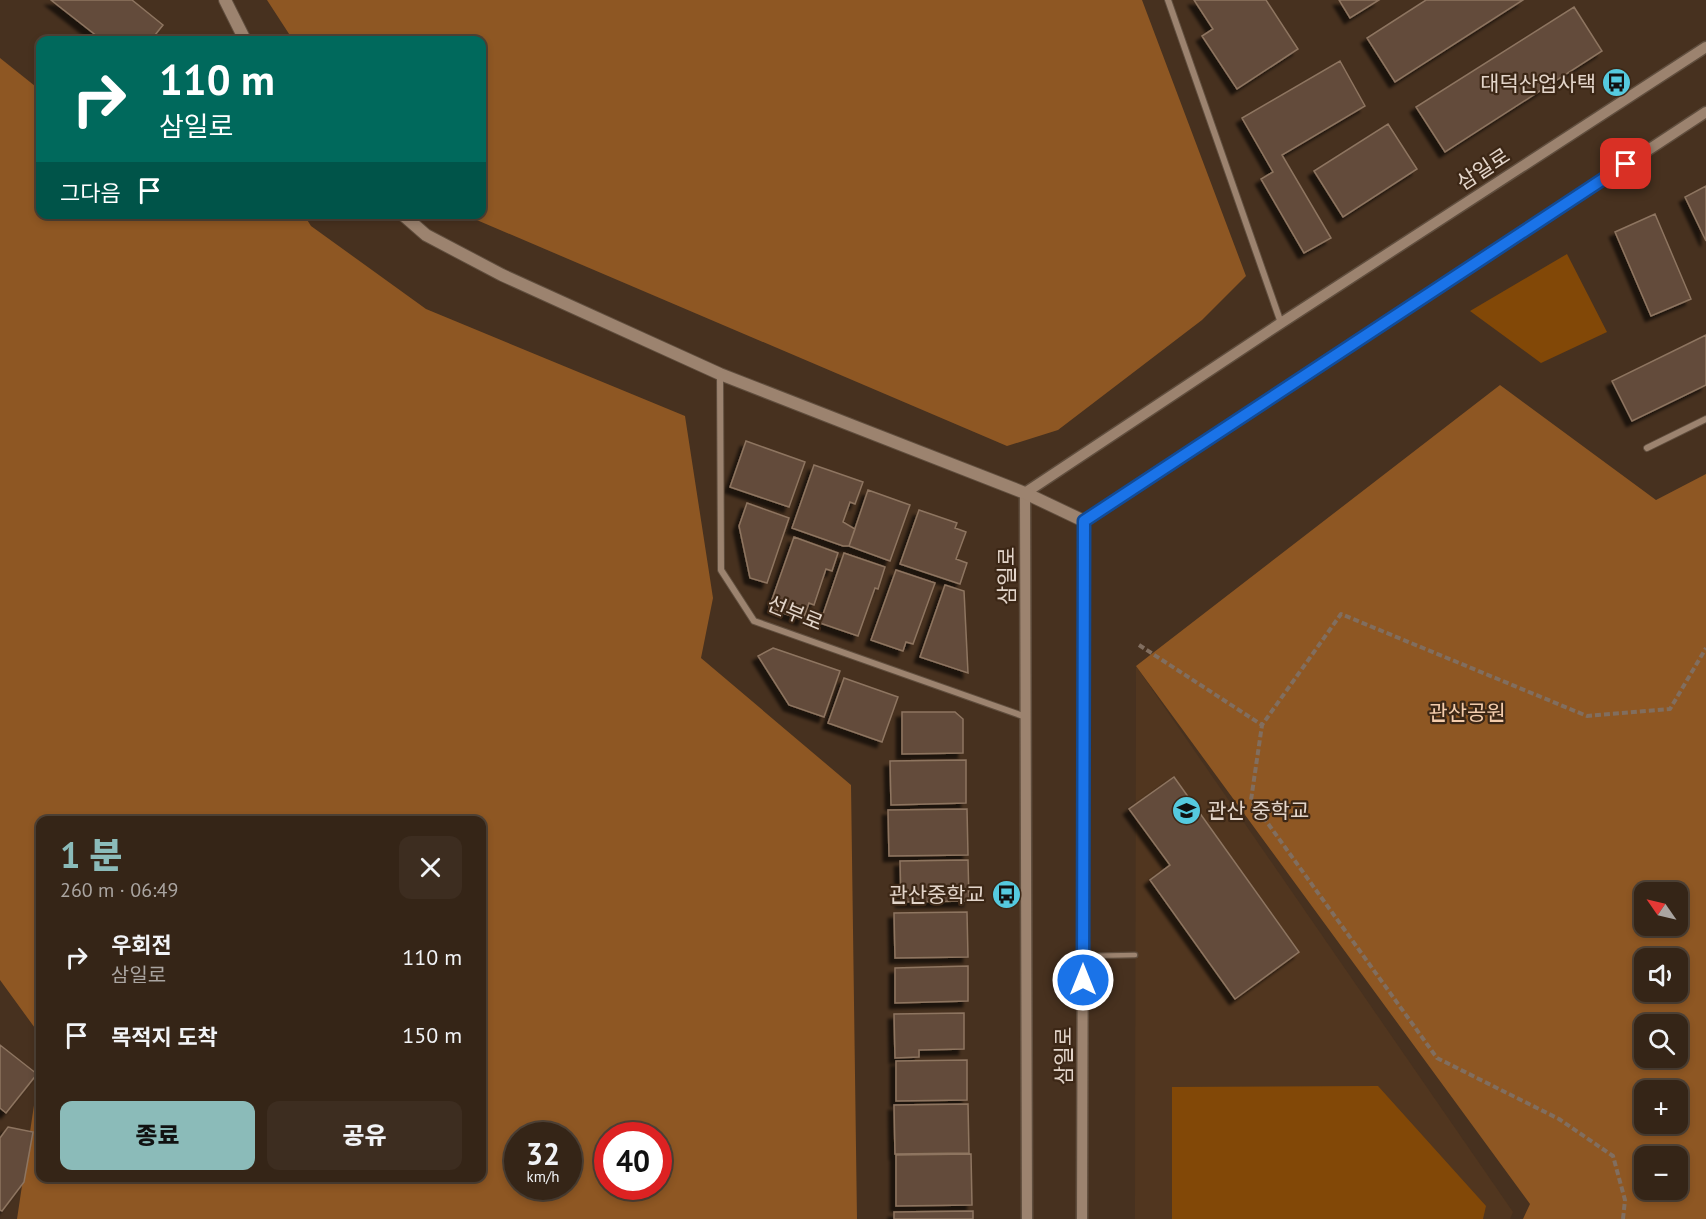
<!DOCTYPE html>
<html lang="ko">
<head>
<meta charset="utf-8">
<style>
	:root { --surface:#352517; --page:#3d2d20; --text:#f1f3f6; --muted:#aaa5a1; --line:#4f4236; --accent:#8bbbb9 }
	body { margin:0; font-family:"PT Sans","Noto Sans KR",sans-serif; background:var(--page); color:var(--text); height:100vh; display:flex; flex-direction:column; font-size:22px; white-space:nowrap }
	* { box-sizing:border-box; margin:0 }
	p { font-size:20px; color:var(--muted) }
	.icon { flex:none; width:33px; height:33px; fill:none; stroke:currentColor; stroke-width:2; stroke-linecap:round; stroke-linejoin:round }
	.map { position:relative; flex:1; overflow:hidden }
	.details { position:absolute; left:36px; top:816px; width:450px; height:366px; display:flex; flex-direction:column; background:var(--surface); border-radius:12px; box-shadow:0 3px 9px #0003,0 0 0 2px var(--line) }
	.details>* { flex:none }
	.top-card { position:absolute; left:36px; top:36px; width:450px; height:183px; border-radius:12px; box-shadow:0 3px 9px #0003,0 0 0 2px var(--line); background:#00695c; color:#fff; overflow:hidden }
	.needle { width:39px; rotate:304deg }
	.fabs { position:absolute; left:1634px; top:882px; display:grid; gap:12px }
	.fabs a { display:grid; place-items:center; width:54px; height:54px; border-radius:12px; background:var(--surface); box-shadow:0 3px 9px #0003,0 0 0 2px var(--line); font-size:30px }
	.speed { position:absolute; left:504px; top:1122px; display:flex; gap:12px; font-size:30px; font-weight:700; text-align:center }
	.speed>* { display:grid; place-content:center; width:78px; height:78px; border-radius:50%; background:var(--surface); box-shadow:0 3px 9px #0003,0 0 0 2px var(--line); line-height:1 }
	.speed small { font-size:15px; font-weight:400 }
	.speed .limit { border:9px solid #d22; background:#fff; color:#111 }
	.pin { position:absolute; display:grid; place-items:center; width:51px; height:51px; color:#fff; margin:-26px; border-radius:12px; box-shadow:0 3px 9px #0006 }
	.me { position:absolute; width:66px; margin:-33px; rotate:0deg; stroke-linejoin:round; filter:drop-shadow(0 0 4px #0008) }
	.turn { display:flex; align-items:center; gap:21px; height:126px; padding:0 24px; font-size:27px }
	.turn .icon { width:78px; height:78px; stroke-width:2.5 }
	.turn b { display:block; font-size:42px; line-height:51px }
	.then { display:flex; align-items:center; height:57px; padding:0 24px; background:#0003; gap:12px; font-size:22px }
	.round { display:grid; place-items:center; flex:none; width:63px; height:63px; border-radius:12px; background:var(--page) }
	.summary { display:flex; align-items:center; justify-content:space-between; height:102px; padding:0 24px }
	h1 { font-size:36px; font-weight:800; line-height:45px; color:var(--accent) }
	.action { display:flex; gap:12px; margin-top:auto; padding:12px 24px }
	.action a { flex:1; height:69px; border-radius:12px; background:var(--accent); color:#111; font-size:24px; font-weight:800; line-height:69px; text-align:center }
	.action a+a { background:var(--page); color:var(--text) }
	ul { padding:0; list-style:none }
	li { display:flex; align-items:center; gap:18px; height:78px; padding:0 24px }
	li div { flex:1 }
	li b { display:block; font-size:22px }
	li em { font-style:normal }
	.map>svg:first-child { display:block }
	.built { fill:#51361f }
	.green { fill:#824807 }
	.forest { fill:#8e5723; fill-rule:evenodd }
	.building { fill:#634c3a; stroke:#8e7561; stroke-width:1.5; filter:url(#shadow) }
	.lines { fill:none; stroke-linecap:round; stroke-linejoin:round }
	.service-casing { stroke:#604e3e; stroke-width:7 }
	.minor-casing { stroke:#604e3e; stroke-width:8 }
	.tertiary-casing { stroke:#604e3e; stroke-width:13 }
	.secondary-casing { stroke:#604e3e; stroke-width:14 }
	.path { stroke:#816e5f; stroke-width:4; stroke-dasharray:6 3; stroke-linecap:butt }
	.service { stroke:#9c836f; stroke-width:4.5 }
	.minor { stroke:#9c836f; stroke-width:6 }
	.tertiary { stroke:#9c836f; stroke-width:10 }
	.secondary { stroke:#9c836f; stroke-width:12 }
	.route-casing { stroke:#114b97; stroke-width:15 }
	.route { stroke:#1a73e8; stroke-width:10 }
	.labels { text-anchor:middle; dominant-baseline:central; stroke-width:4.5; stroke-linejoin:round; paint-order:stroke }
	.poi-label { font-size:21px; fill:#e3d5ca; stroke:#3c2716; text-anchor:end }
	.street-label { font-size:21px; fill:#e3d5ca; stroke:#3c2716 }
	.park-label { font-size:21px; fill:#f3ccac; stroke:#3c2716 }
</style>
</head>
<body>
<div class="map">
<svg width="1706" height="1219" viewBox="0 0 1706 1219">
	<defs>
		<filter id="shadow"><feDropShadow dx="-5.5" dy="5.5" stdDeviation="1.5" flood-color="#0009"/></filter>
	</defs>
	<rect width="100%" height="100%" fill="#47311f"/>
	<path class="built" d="M1136,666L1513,1212L1510,1219H1135Z"/>
	<path class="green" d="M1567,254L1607,332L1541,363L1470,311Z
		M1378,1086L1486,1206L1483,1219H1172V1087Z"/>
	<path class="forest" d="M267,0H1142L1246,276L1202,320L1058,430L1007,446L465,215L482,214V40H293Z
		M0,58L40,90V214L304,215L311,226L426,309L685,416L713,598L701,658L851,785L857,1219H17L40,1065V1178H482V820H40V1035L0,980ZM518,1136H568V1186H518ZM608,1136H658V1186H608Z
		M1500,385L1656,500L1706,474V1219H1523L1530,1204L1136,666ZM1644,892H1677V926H1644ZM1644,958H1677V992H1644ZM1644,1024H1677V1058H1644ZM1644,1090H1677V1124H1644ZM1644,1156H1677V1190H1644Z"/>
	<path class="building" d="M51,0H132L163,25L151,40H102Z
		M1194,0H1266L1298,49L1237,89L1202,36L1213,29Z
		M1339,0H1379L1350,18Z
		M1426,0H1523L1395,82L1367,38Z
		M1574,7L1602,51L1445,152L1416,107Z
		M1340,61L1365,106L1282,155L1331,238L1304,253L1261,179L1273,172L1242,118Z
		M1388,124L1417,169L1343,217L1314,171Z
		M1706,186V241L1685,197Z
		M1655,214L1691,299L1651,316L1615,232Z
		M1706,335V385L1632,421L1612,381Z
		M746,441L805,462L789,507L730,487Z
		M814,465L863,482L855,504L850,502L843,522L855,529L849,546H843L792,528Z
		M868,490L910,505L890,561L849,546Z
		M747,503L789,518L767,583L750,578L739,526Z
		M919,510L957,523L955,528L966,532L956,559L967,563L960,584L900,564Z
		M794,537L838,553L832,571L826,569L814,605L809,603L803,620L769,608Z
		M844,553L885,567L878,589L875,588L858,636L820,623Z
		M896,570L935,583L913,644L906,642L903,651L871,640Z
		M945,585L964,591L968,673L920,657Z
		M773,648L840,671L824,717L789,705L758,656Z
		M844,678L898,697L882,742L828,723Z
		M902,712H955L963,719V753L902,754Z
		M966,760V803L891,805L890,761Z
		M1174,777L1299,952L1235,999L1150,880L1170,865L1129,809Z
		M967,809L968,855L889,856L888,810Z
		M968,860L969,901L901,902L900,861Z
		M967,912L968,957L895,958L894,913Z
		M968,966V1001L895,1003V968Z
		M964,1013V1049L919,1050V1057L895,1058L894,1014Z
		M0,1045L37,1074L6,1113L0,1108Z
		M967,1060V1100L896,1101V1061Z
		M968,1104L969,1153L895,1154L894,1105Z
		M8,1127L33,1132L24,1182L2,1211L0,1210V1138Z
		M971,1154L972,1205L896,1206V1155Z
		M973,1211V1219H894V1212Z"/>
	<g class="lines">
		<defs>
			<path id="service" d="M1084,956L1135,955"/>
			<path id="minor" d="M1168,0L1281,323
				M720,375L721,570L754,621L1026,717
				M1647,448L1706,419"/>
			<path id="tertiary" d="M1027,1219L1025,493L1281,323L1706,47
				M1082,1219L1084,521L1706,112"/>
			<path id="secondary" d="M225,0L245,40
				M402,214L426,235L502,275L720,374L1025,493L1084,521"/>
		</defs>
		<use href="#service" class="service-casing"/>
		<use href="#minor" class="minor-casing"/>
		<use href="#tertiary" class="tertiary-casing"/>
		<use href="#secondary" class="secondary-casing"/>
		<path class="path" d="M1139,645L1262,725
			M1623,1219L1625,1200L1613,1156L1559,1119L1437,1058L1251,800L1262,725L1341,614L1587,716L1670,709L1706,648"/>
		<use href="#service" class="service"/>
		<use href="#minor" class="minor"/>
		<use href="#tertiary" class="tertiary"/>
		<use href="#secondary" class="secondary"/>
	</g>
	<g class="lines">
		<defs>
			<path id="route" d="M1083,980L1084,521L1626,164"/>
		</defs>
		<use href="#route" class="route-casing"/>
		<use href="#route" class="route"/>
	</g>
	<defs>
		<symbol id="bus-disc" viewBox="-11 -11 22 22"><circle r="9.5" fill="#55cadf" stroke="#3c2716"/><path d="M-5-6H5V4H4V6H2V4H-2V6H-4V4H-5ZM-3.5-4V0h7V-4ZM-3.5 1.2v1.5H-2V1.2ZM2 1.2v1.5H3.5V1.2Z" fill="#111"/></symbol>
		<symbol id="school-disc" viewBox="-11 -11 22 22"><circle r="9.5" fill="#55cadf" stroke="#3c2716"/><path d="M0-5L7-2L0 1L-7-2ZM-4 1L0 2.5L4 1V4Q0 6-4 4Z" fill="#111"/></symbol>
	</defs>
	<g fill-rule="evenodd">
		<use href="#bus-disc" x="1600" y="66" width="33" height="33"/>
		<use href="#school-disc" x="1170" y="794" width="33" height="33"/>
		<use href="#bus-disc" x="990" y="878" width="33" height="33"/>
	</g>
	<g class="labels">
		<g class="poi-label">
			<text x="1596" y="83">대덕산업사택</text>
			<text x="1207" y="810" text-anchor="start">관산 중학교</text>
			<text x="985" y="894">관산중학교</text>
		</g>
		<g class="street-label">
			<text transform="translate(1483 169) rotate(-33)">삼일로</text>
			<text transform="translate(1006 576) rotate(-90)">삼일로</text>
			<text transform="translate(795 613) rotate(22)">선부로</text>
			<text transform="translate(1063 1056) rotate(-90)">삼일로</text>
		</g>
		<g class="park-label">
			<text x="1467" y="712">관산공원</text>
		</g>
	</g>
</svg>
<div class="fabs">
<a><svg class="needle" viewBox="-14 -14 28 28"><path d="M0-13l5 13h-10z" fill="#e53935"/><path d="M0 13l5-13h-10z" fill="#aaa5a1"/></svg></a>
<a><svg class="icon" aria-label="sound" viewBox="0 0 24 24"><path d="M4 9h4l5-4v14l-5-4H4zM17 9q2 3 0 6"/></svg></a>
<a><svg class="icon" aria-label="search" viewBox="0 0 24 24"><circle cx="10" cy="10" r="6"/><path d="M15 15l6 6"/></svg></a>
<a>+</a>
<a>−</a>
</div>
<div class="speed"><div>32<small>km/h</small></div><div class="limit">40</div></div>
<div class="pin" style="left:1626px;top:164px;background:#d93025"><svg class="icon" aria-label="arrive" viewBox="0 0 24 24"><path d="M6 21V4h12l-3 4 3 4H6"/></svg></div>
<svg class="me" style="left:1083px;top:980px" viewBox="-20 -20 40 40"><circle r="17" fill="#1a73e8" stroke="#fff" stroke-width="3"/><path d="M0-11L8 9 0 5-8 9z" fill="#fff"/></svg>
<div class="top-card">
<div class="turn"><svg class="icon" aria-label="right" viewBox="0 0 24 24"><path d="M7 20v-9h11M14 6l5 5-5 5"/></svg><div><b>110 m</b>삼일로</div></div>
<div class="then">그다음<svg class="icon" aria-label="arrive" viewBox="0 0 24 24"><path d="M6 21V4h12l-3 4 3 4H6"/></svg></div>
</div>
<section class="details">
<div class="summary"><div><h1>1 분</h1><p>260 m · 06:49</p></div><a class="round"><svg class="icon" aria-label="close" viewBox="0 0 24 24"><path d="M6 6l12 12M18 6L6 18"/></svg></a></div>
<ul>
<li><svg class="icon" aria-label="right" viewBox="0 0 24 24"><path d="M7 20v-9h11M14 6l5 5-5 5"/></svg><div><b>우회전</b><p>삼일로</p></div><em>110 m</em></li>
<li><svg class="icon" aria-label="arrive" viewBox="0 0 24 24"><path d="M6 21V4h12l-3 4 3 4H6"/></svg><div><b>목적지 도착</b></div><em>150 m</em></li>
</ul>
<div class="action"><a>종료</a><a>공유</a></div>
</section>
</div>
</body>
</html>
